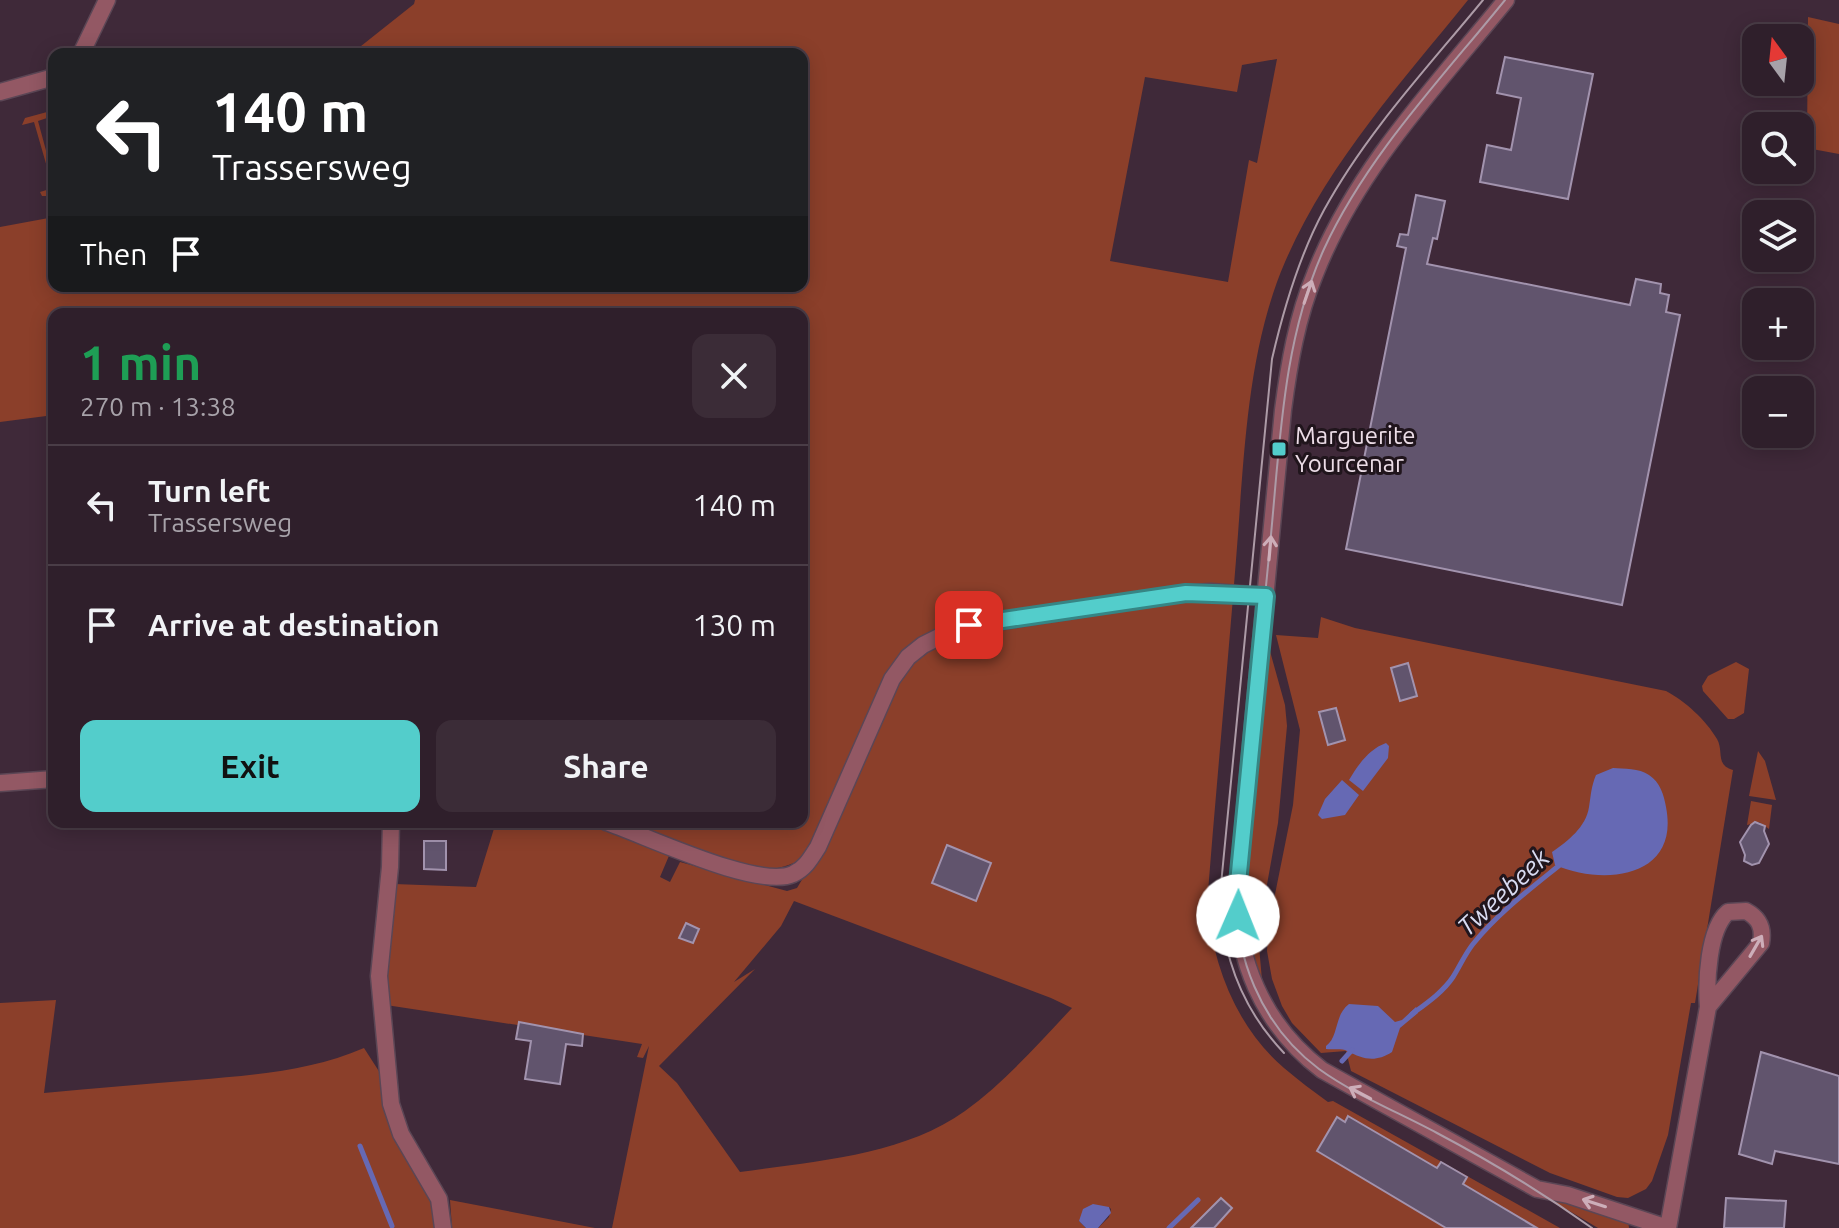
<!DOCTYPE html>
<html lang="en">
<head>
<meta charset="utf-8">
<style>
	:root { --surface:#2f1f2b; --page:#3b2c37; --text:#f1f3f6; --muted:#a7a2a9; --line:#4a3d47; --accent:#53cdcb }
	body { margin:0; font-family:Ubuntu,sans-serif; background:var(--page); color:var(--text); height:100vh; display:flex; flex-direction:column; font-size:30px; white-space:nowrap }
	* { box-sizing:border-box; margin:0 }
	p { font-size:26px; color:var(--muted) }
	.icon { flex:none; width:44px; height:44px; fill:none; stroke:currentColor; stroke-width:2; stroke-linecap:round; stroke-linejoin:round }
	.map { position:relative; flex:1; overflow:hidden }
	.sheet { position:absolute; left:48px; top:308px; width:760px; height:520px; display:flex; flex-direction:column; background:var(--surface); border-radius:16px; box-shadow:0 4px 20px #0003,0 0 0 2px var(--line) }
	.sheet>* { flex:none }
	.banner { position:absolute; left:48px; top:48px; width:760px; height:244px; border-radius:16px; box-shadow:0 4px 20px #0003,0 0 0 2px var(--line); background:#202124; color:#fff; overflow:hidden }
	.needle { width:52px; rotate:345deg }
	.fabs { position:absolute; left:1742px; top:24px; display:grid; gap:16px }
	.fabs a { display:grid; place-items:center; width:72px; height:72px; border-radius:16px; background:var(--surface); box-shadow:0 4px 20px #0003,0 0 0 2px var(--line); font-size:40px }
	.pin { position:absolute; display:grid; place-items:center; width:68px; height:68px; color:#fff; margin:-34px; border-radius:16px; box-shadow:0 4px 12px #0006 }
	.me { position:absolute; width:88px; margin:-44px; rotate:1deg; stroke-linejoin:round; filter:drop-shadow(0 0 6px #0008) }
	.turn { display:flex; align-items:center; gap:28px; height:168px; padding:0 32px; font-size:36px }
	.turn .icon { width:104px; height:104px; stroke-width:2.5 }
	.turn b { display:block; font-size:56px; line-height:68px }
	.then { display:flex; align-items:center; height:76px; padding:0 32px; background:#0003; gap:16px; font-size:30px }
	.round { display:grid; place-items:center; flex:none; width:84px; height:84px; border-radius:16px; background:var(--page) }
	.head { display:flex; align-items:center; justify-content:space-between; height:136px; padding:0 32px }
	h1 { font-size:48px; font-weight:600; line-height:60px; color:#1e9e55 }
	.button { display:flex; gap:16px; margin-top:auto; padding:16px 32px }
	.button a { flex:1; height:92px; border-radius:16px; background:var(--accent); color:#111; font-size:32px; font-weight:600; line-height:92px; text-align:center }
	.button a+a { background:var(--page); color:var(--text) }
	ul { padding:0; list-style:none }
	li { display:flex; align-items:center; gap:24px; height:120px; padding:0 32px; border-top:2px solid var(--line) }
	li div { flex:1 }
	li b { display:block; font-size:30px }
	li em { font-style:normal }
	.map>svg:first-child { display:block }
	.green { fill:#8b3f2a; fill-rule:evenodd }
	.water { fill:#6669b4 }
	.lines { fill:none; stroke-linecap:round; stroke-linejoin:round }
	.stream { stroke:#6669b4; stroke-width:5 }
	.building { fill:#61546d; stroke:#a293ae; stroke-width:2 }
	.minor-casing { stroke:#5b4655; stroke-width:19 }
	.minor { stroke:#935864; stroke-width:16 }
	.tram { stroke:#ad9ba7; stroke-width:2 }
	.oneway { stroke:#cdaeb9 }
	.route-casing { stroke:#368584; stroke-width:20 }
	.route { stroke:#53cdcb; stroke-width:14 }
	.poi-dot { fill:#53cdcb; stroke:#20151c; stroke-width:3 }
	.labels { text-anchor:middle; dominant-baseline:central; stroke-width:6; stroke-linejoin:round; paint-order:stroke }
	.poi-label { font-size:24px; fill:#ecdde7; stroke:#20151c; text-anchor:start }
	.water-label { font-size:26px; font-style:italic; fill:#d9dbf1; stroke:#20151c }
</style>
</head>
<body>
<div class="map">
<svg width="1839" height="1228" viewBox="0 0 1839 1228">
	<rect width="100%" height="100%" fill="#3f2939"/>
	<path class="green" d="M415,0H1468C1401,83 1328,163 1285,262C1246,352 1244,463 1236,560C1227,674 1216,789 1207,904C1213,965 1236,1027 1284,1068C1298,1080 1313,1091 1328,1102L1333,1101L1560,1228H1098L1109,1217L1111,1209L1109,1207L1079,1221L1086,1228H612L649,1046L643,1058L637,1057L642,1044L386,1005L394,884L476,887L496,822H802V314H54V415L0,422V227L54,217V286H802V54H351L414,4ZM1277,59L1257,163L1249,160L1228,282L1110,261L1145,77L1237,92L1242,65ZM671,851C713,860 766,884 804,857L809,868L797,888L787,891L680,862L670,882L660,877ZM794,901L1051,998L1072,1008C1039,1043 1005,1082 965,1111C902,1156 815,1161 740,1172L677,1083L659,1066L755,969L734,982L781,926Z
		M1808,17L1839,24V154L1812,149L1807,143Z
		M47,112L50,117L38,121L54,180V196H42L40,192L53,188L34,122L22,125L25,118Z
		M1321,617L1355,628L1666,691C1685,701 1706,720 1717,739C1724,751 1715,765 1733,770L1695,1003H1691L1668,1135L1652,1181L1646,1189L1628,1198L1617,1197L1550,1173L1351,1071L1346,1051L1321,1053L1292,1023L1282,1006L1272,979L1267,951L1269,924L1293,805L1300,730L1276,635L1318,638Z
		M1266,637L1285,705L1287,726L1278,823L1258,935L1262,980L1258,985L1242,916Z
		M1736,662L1749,669L1744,713L1734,719H1728L1703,691L1702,686L1708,676Z
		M1758,751L1765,761L1776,800L1749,796Z
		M1751,801L1772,805L1769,829L1759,822L1747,825Z
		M56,1000L44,1093C95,1088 145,1084 196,1080C253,1075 311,1071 364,1048L382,1076L389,1125L429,1193L437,1228H0V1003Z
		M1553,1197L1628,1220L1629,1228H1598L1551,1200Z
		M450,1200L595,1228H452Z"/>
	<path class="water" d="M1386,743L1389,746L1388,758L1363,791L1349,780C1358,765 1369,749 1386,743Z
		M1613,768C1624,769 1639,768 1649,775C1660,782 1664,795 1666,807C1680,878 1604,886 1555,865L1552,852C1568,841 1586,827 1589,807C1591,795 1591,787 1596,775Z
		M1342,780L1359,795L1345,815L1322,819L1318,815L1325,799Z
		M1349,1004L1378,1006L1395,1022L1402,1020L1416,1007L1418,1013L1400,1028L1392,1052C1375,1063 1363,1059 1347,1051C1342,1048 1333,1050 1326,1049V1046C1339,1037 1334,1015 1349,1004Z
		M1093,1204L1109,1207L1111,1213L1098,1228H1086L1079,1221L1083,1209Z"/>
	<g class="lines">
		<path class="stream" d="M1412,1014C1427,1003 1443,992 1453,977C1460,966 1465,954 1473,944C1498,913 1530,889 1561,864
			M1342,1061L1352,1050
			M360,1146L392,1226
			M1169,1228L1198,1200"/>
	</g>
	<path class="building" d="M1505,57L1593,74L1568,199L1480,182L1487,145L1511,150L1521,98L1497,93Z
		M1416,195L1445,201L1437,239L1433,238L1427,264L1630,305L1636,279L1661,284L1660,293L1669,295L1666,312L1680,315L1622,605L1346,549L1406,248L1397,246L1400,234L1408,235Z
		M1408,663L1417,696L1400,701L1391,668Z
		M1336,708L1345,740L1328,745L1319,712Z
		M1755,822L1765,826L1764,831L1769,844L1759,863L1752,865L1744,861L1745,855L1740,842L1751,825Z
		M424,841H446V870L424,869Z
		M947,845L991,863L976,901L932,883Z
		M686,923L699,929L693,943L679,938Z
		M519,1022L583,1034L582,1046L566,1044L560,1084L525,1079L531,1041L516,1039Z
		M1761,1052L1839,1076V1164L1775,1151L1772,1164L1739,1154Z
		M1348,1116L1437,1168L1441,1162L1467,1177L1463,1184L1537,1228H1446L1317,1151L1337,1117L1345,1122Z
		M1221,1198L1232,1208L1214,1228H1191Z
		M1726,1198L1786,1201L1784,1228H1724Z"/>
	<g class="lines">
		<defs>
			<path id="minor" d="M1506,0C1436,86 1356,169 1315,274C1297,317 1289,364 1283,410L1238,883C1233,957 1263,1025 1322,1070L1537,1189L1568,1195L1668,1228
				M81,54L107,0
				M0,92L54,77
				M0,783L54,779
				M391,822L390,867L379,976L391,1104L401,1134L439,1199L443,1228
				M606,822C645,835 758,890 793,874C805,869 811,858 818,847L892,679L908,657L923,645L957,628L1179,594L1211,592L1266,596
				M1668,1228L1708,1007C1706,982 1708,929 1728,912L1746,911C1759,918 1764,927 1761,943L1708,1007"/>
		</defs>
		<use href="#minor" class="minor-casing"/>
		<use href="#minor" class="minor"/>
		<path class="tram" d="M1505,0C1441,79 1367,156 1324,249C1282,342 1280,445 1270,545C1259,658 1248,770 1237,883C1232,954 1261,1026 1319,1069C1355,1095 1398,1112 1437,1133C1490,1161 1543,1193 1592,1228
			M1284,1053C1242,1009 1222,955 1220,895L1272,359C1284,307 1299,256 1324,210C1366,133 1428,67 1483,0"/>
	</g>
	<defs><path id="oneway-shaft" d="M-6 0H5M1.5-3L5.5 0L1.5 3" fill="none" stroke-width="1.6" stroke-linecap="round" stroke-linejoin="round" transform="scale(2)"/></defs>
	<g class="oneway">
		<use href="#oneway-shaft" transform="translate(1308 292) rotate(-71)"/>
		<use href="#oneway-shaft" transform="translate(1270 548) rotate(-85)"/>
		<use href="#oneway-shaft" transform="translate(1756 946) rotate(-60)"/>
		<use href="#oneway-shaft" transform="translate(1360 1093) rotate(-152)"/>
		<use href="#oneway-shaft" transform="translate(1594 1203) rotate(-162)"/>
	</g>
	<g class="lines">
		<defs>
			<path id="route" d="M969,625L1186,593L1266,596L1238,883V916"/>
		</defs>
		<use href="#route" class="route-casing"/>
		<use href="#route" class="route"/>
	</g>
	<rect class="poi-dot" x="1271" y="441" width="16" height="16" rx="4"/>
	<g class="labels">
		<g class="poi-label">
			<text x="1295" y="435">Marguerite<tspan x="1295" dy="28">Yourcenar</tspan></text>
		</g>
		<g class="water-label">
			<text transform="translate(1503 892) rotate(-43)">Tweebeek</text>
		</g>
	</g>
</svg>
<div class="fabs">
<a><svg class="needle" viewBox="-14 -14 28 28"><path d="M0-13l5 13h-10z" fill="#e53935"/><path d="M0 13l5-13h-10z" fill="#a7a2a9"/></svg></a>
<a><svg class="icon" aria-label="search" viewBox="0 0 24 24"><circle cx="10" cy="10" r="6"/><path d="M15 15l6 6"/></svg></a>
<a><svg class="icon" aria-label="layers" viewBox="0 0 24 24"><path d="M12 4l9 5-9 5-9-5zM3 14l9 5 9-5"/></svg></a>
<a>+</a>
<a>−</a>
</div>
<div class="pin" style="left:969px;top:625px;background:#d93025"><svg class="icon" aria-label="arrive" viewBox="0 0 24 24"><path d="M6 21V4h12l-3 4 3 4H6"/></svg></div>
<svg class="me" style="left:1238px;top:916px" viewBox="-20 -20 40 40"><circle r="19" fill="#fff"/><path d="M0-13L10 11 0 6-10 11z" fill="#53cdcb"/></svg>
<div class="banner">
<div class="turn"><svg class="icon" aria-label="left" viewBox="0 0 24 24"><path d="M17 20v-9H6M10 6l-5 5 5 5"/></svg><div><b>140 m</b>Trassersweg</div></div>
<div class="then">Then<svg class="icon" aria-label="arrive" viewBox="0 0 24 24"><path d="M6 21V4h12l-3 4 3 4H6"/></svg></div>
</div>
<section class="sheet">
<div class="head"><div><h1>1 min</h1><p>270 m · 13:38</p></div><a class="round"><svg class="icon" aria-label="close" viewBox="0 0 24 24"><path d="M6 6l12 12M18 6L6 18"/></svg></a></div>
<ul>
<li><svg class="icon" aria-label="left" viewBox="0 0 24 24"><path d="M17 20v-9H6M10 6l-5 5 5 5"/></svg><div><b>Turn left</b><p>Trassersweg</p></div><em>140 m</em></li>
<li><svg class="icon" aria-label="arrive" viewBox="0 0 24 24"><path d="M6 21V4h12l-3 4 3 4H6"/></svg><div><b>Arrive at destination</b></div><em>130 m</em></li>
</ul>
<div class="button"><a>Exit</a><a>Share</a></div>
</section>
</div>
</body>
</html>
